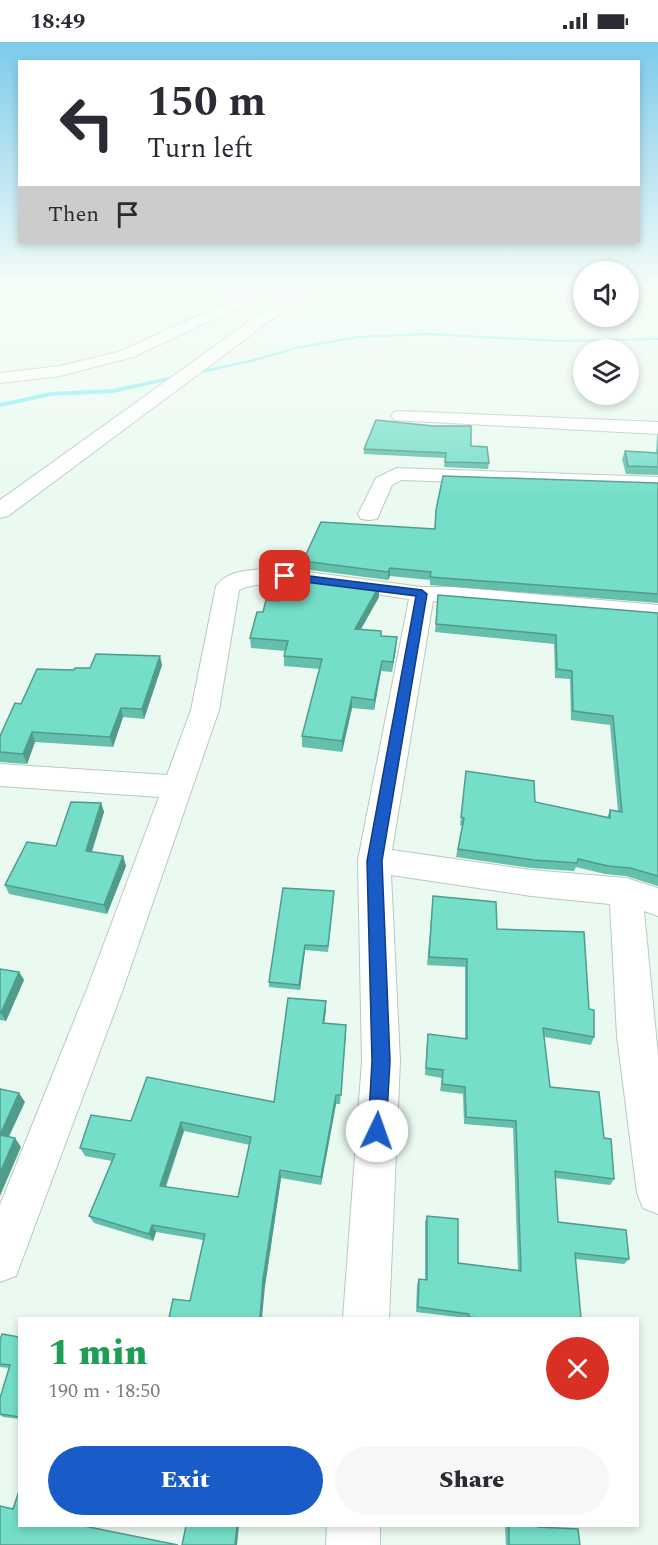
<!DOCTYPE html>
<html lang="en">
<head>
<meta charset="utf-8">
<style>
	:root { --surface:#fff; --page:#f7f7f7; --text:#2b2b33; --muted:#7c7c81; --accent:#195cc8 }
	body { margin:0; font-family:Spectral,serif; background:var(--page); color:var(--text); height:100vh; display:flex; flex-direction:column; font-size:22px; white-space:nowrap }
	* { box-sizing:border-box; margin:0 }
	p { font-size:20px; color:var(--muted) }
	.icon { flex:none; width:33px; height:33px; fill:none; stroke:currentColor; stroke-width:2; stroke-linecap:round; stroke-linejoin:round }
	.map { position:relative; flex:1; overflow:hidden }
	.details { position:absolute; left:18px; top:1275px; width:621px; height:210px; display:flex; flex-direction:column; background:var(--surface); border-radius:0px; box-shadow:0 3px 9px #0003 }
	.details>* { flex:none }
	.banner { position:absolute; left:18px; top:18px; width:622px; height:183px; border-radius:0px; box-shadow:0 3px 9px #0003; background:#fff; color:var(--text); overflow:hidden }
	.tools { position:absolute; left:573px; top:219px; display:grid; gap:12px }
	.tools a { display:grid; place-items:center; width:66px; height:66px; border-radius:50%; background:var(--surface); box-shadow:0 3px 9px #0003; font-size:30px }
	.pin { position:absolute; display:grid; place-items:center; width:51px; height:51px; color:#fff; margin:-26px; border-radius:12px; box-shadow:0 3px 9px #0006 }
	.me { position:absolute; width:66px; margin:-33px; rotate:3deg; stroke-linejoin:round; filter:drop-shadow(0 0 4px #0008) }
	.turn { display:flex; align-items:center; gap:21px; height:126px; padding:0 30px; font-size:27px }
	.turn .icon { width:78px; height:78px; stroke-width:2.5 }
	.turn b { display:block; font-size:42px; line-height:51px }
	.then { display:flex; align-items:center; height:57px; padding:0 30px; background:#0003; gap:12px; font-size:22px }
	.round { display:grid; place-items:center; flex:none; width:63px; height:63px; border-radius:32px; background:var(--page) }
	.head { display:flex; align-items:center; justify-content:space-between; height:102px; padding:0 30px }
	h1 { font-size:36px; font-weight:800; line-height:45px; color:#1e9e55 }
	.action { display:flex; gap:12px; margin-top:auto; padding:12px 30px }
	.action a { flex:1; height:69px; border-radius:36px; background:var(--accent); color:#fff; font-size:24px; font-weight:800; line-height:69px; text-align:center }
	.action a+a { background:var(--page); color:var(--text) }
	.status { display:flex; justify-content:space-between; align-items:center; height:42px; padding:0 30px; background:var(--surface); direction:ltr }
	.status svg { height:16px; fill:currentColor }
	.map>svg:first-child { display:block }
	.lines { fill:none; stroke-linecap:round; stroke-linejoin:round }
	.stream { fill:#7bedf3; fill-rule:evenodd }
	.minor-casing { stroke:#b9c9bf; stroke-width:2 }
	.highway-casing { stroke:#b9c9bf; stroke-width:2 }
	.minor { fill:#fff; fill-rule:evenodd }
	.highway { fill:#fff; fill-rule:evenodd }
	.wall { fill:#64bfad; fill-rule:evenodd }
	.shaded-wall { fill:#519b8d }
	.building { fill:#74dec9; stroke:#519b8d; stroke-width:1.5; fill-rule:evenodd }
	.route { fill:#195cc8; stroke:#103c82; stroke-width:1.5 }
</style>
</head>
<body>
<div class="status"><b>18:49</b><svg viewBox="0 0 49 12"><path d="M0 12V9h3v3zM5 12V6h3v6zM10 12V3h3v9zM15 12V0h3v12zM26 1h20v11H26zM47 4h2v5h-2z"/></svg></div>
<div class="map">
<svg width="658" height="1503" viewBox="0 0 658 1503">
	<rect width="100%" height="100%" fill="#eafaf0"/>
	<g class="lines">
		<path class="stream" d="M428,291L559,298L658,296V298L559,300L428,293L358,296L296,307L259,318L113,351L51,354L0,365V361L51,350L113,347L258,316L295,305L358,294Z"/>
		<defs>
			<path id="minor" d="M202,243H231L254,248L264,243H284L267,253L266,257H257L133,315L60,334L0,341V331L60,324L121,309L241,254L204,246Z
				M643,243H658V249L645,246Z
				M400,369L658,380V392L394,378L391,374L394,370Z
				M397,426L658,435V447L401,438L392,443L377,477L369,478L361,477L358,472L376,436Z
				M285,527L422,545H452L658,563V577L433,559L392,808L531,828L626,836L658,846V874L644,869L658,1014V1172L643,1166L637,1151L617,994L610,862L531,854L391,833L400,1019L389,1276H343L362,1019L358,818L409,557C370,552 271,531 239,548L219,668L123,947L16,1234L0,1240V1163L87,947L159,755L0,744V722L167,733L191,668L216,544C230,524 264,528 285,527Z
				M327,1484H380V1503H326Z"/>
			<path id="highway" d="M300,243H318L8,474L0,476V458Z"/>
		</defs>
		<use href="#minor" class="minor-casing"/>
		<use href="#highway" class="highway-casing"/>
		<use href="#minor" class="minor"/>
		<use href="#highway" class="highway"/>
	</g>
	<path class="wall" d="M658,391V433L626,432L622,417L625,409L656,411L657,395Z
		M471,404L489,421L488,427L444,425L445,416L364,412V407Z
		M658,441V561L430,543V538L390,534L388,538L303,527V519L435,487L436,468Z
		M438,553L658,571V844L626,834L605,832L576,825L574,829L531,826L456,815L462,784L460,783L466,729L535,760L607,776L610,768L618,769L610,683L571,678L570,637L555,636L554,602L435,590Z
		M379,555L360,588L381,594L396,606L392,630L381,629L374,668L352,666L342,710L302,705V694L320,627L284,624V614L285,609L251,606L250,596L263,570L279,559Z
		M162,623L144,677L123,675L113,705L35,700L27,722L0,720V694L21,662L74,628L90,626Z
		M101,761L104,770L92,810L123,814L126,824L107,872L9,852L5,843L56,804Z
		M433,854L497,887L589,967L594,995L591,1003L544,995L550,1045L604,1096L614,1137L610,1143L555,1136L558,1180L629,1217L624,1222L575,1217L581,1276H466L416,1270L417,1242L419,1237L425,1238V1180L427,1174L458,1221L518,1228L513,1086L464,1082L463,1052L440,1049L442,1036L425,1033L427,1000L428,992L465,997V925L427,923Z
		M334,855L328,910L305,908L300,948L269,945V940Z
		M0,927L19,930L24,938L6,979L0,978Z
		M326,959L324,981L346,993L340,1062H336L321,1143L281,1136L265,1244L190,1259L203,1198L156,1190L153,1199L94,1181L89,1174L112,1119L85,1114L80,1106L131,1079L274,1060ZM184,1089L250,1103L238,1155L166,1145Z
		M20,1293V1377L3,1375L0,1373V1356L9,1326L0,1325V1298L19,1295Z
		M505,1484H538V1485L580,1503H506Z"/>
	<path class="shaded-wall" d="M390,526V534L388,538V530Z
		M379,544V555L355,598V587Z
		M397,595L396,606L392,630L393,620Z
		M160,614L162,623L144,677L142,667Z
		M382,619L381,629L374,668V658Z
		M352,655V666L342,710V699Z
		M121,666L123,675L113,705L110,695Z
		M32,690L35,700L27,722L23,712Z
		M101,761L104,770L89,818L86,809Z
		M123,814L126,824L107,872L104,863Z
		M305,903V908L300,948L299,943Z
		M19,930L24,938L6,979L1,971Z
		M326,959V969L323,991V981Z
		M19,1051L25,1060L6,1101L0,1093Z
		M336,1053V1062L321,1143V1135Z
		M181,1080L184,1089L163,1151L160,1144Z
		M15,1096L21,1105L0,1154V1131Z
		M280,1128L281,1136L265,1244L262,1276H260L263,1237Z
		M152,1183L156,1190L153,1199L149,1192Z
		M237,1484H239L237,1503H235Z"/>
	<path class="building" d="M376,378L433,384H471V404L487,405L489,421L445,420L446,411L364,407Z
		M658,407V425L628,424L625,409L658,411Z
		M443,434L658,441V552L430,535L431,530L390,526L388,530L303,519L321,480L435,487L436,468Z
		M295,534L379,544L355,587L381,589V594L397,595L393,620L382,619L374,658L352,655L342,699L302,694L322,617L284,614L288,599L250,596L257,570H263L266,558L279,559Z
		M438,553L658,571V834L630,826L608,824L578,817L577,821L534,818L458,807L464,776L461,775L466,729L534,739L535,760L610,776V768L622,770L613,674L573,669L572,629L557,627L556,593L436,582Z
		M96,612L160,614L142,667L121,666L110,695L32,690L23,712L0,710V694L15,661L21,662L37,627L74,628L75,626H90Z
		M71,760L101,761L86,809L123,814L104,863L5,843L27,800L56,804Z
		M283,846L334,849L328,904L305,903L299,943L269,940Z
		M433,854L496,860L497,887L584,890L589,967L594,968V995L543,986L550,1045L599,1050L604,1096L611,1097L614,1137L555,1129L558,1180L626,1188L629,1217L575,1211L581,1276H478L469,1275V1272L418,1265L419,1237L427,1238V1174L458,1177V1221L521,1229L516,1079L466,1075L465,1045L442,1042L443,1028L426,1026L428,992L467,997V917L429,915Z
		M0,927L19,930L1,971H0Z
		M288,956L326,959L323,981L346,983L341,1053H336L321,1135L280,1128L263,1237L260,1276H169L173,1257L190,1259L205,1192L152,1183L149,1192L89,1174L115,1112L80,1106L91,1073L131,1079L147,1035L274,1060ZM181,1080L251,1095L238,1155L160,1144Z
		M0,1047L19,1051L0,1093Z
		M0,1093L15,1096L0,1131Z
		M2,1292L19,1295L20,1293V1375L0,1372V1356L10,1323L0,1322V1298Z
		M20,1446V1484H84L178,1503H0V1464L13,1467Z
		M186,1484H237L235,1503H182Z
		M509,1484H538V1485L578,1487L580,1503H509Z"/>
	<linearGradient id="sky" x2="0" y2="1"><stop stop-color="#7ccbec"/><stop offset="0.54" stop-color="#f6fdf8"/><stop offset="1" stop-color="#f6fdf8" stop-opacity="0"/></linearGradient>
	<rect width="658" height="454" fill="url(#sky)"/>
	<path class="route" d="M285,531L422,548L427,552L382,819L390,1019L386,1089L383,1096L377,1099L370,1096L368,1089L372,1019L367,819L416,554L281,537L279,534Z"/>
</svg>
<div class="tools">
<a><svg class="icon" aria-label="sound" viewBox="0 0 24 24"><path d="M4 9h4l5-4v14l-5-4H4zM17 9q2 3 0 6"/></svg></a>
<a><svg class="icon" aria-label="layers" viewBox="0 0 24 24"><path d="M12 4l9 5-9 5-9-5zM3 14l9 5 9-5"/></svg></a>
</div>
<div class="pin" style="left:285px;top:534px;background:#d93025"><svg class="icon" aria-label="arrive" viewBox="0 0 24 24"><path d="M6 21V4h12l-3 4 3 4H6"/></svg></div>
<svg class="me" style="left:377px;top:1089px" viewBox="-20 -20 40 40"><circle r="19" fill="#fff"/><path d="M0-13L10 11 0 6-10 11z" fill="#195cc8"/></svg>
<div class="banner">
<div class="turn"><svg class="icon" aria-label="left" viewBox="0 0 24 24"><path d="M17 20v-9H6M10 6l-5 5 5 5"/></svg><div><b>150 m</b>Turn left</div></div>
<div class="then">Then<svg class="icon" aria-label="arrive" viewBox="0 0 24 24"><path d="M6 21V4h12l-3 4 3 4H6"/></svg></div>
</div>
<section class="details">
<div class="head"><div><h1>1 min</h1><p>190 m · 18:50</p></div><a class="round" style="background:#d93025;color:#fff"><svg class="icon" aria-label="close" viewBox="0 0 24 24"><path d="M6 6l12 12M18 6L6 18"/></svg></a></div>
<div class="action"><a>Exit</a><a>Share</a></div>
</section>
</div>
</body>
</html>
